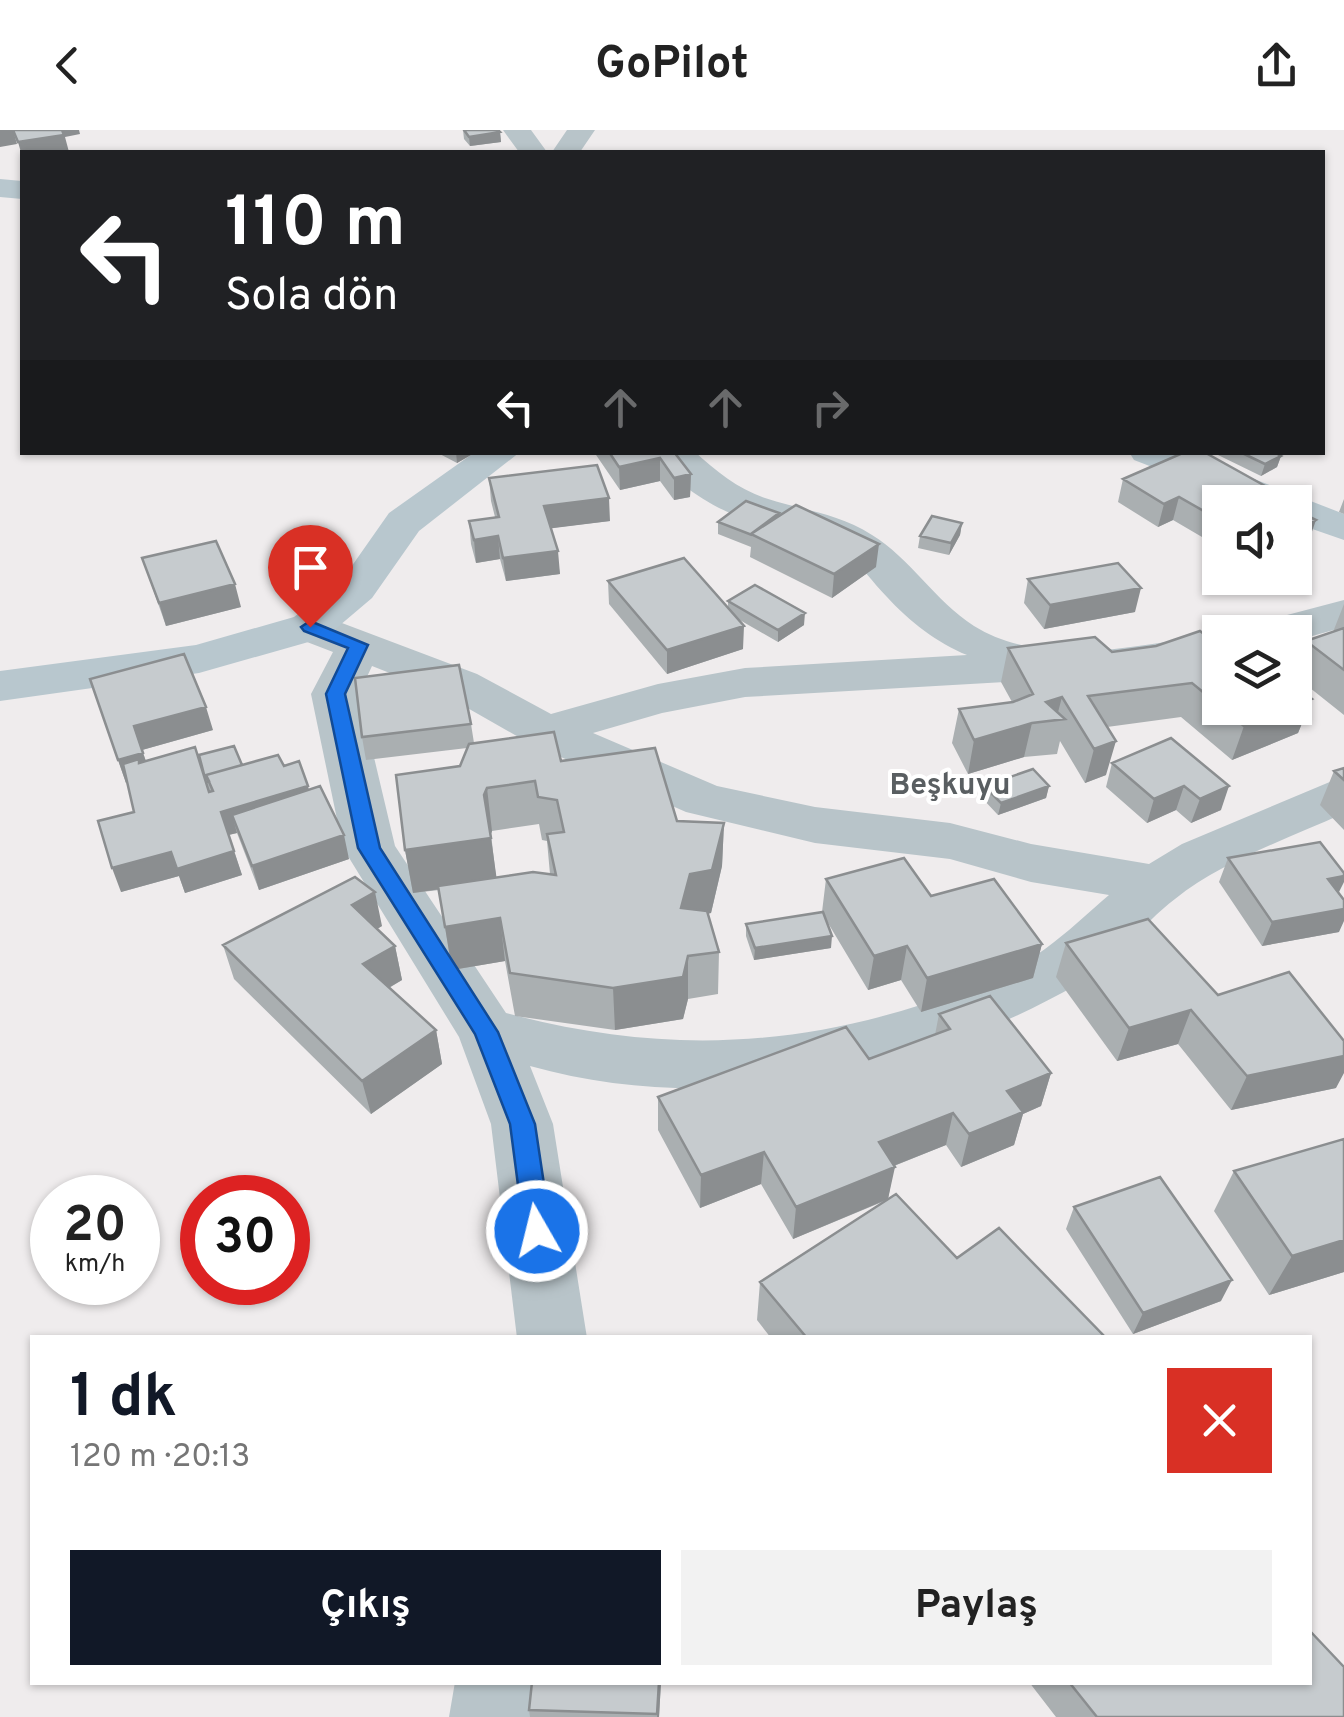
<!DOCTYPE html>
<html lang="tr">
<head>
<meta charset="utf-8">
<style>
	:root { --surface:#fff; --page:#f2f2f2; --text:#222; --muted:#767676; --accent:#111827 }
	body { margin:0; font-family:Overpass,sans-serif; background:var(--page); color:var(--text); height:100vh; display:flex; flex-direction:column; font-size:38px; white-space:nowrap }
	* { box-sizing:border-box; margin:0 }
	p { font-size:32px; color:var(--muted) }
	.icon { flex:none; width:55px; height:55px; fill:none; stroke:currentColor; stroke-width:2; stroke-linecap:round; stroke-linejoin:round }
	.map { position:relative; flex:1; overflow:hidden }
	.side { position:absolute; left:30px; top:1205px; width:1282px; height:350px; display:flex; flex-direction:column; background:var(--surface); border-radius:0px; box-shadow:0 2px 8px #0004 }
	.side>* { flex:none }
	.hud { position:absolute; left:20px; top:20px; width:1305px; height:305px; border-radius:0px; box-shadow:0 2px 8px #0004; background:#202124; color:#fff; overflow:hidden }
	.buttons { position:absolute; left:1202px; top:355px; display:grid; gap:20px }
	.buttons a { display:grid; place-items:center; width:110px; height:110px; border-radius:0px; background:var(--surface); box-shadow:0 2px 8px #0004; font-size:50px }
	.speed { position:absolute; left:30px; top:1045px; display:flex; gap:20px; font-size:50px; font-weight:700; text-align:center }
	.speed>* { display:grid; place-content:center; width:130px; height:130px; border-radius:50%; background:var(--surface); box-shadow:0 2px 8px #0004; line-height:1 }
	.speed small { font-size:25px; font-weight:400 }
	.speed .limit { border:15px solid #d22; background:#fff; color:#111 }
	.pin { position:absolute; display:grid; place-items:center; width:85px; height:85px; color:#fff; margin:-102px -42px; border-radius:50% 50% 50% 0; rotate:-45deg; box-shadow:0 0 10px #0007 }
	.pin .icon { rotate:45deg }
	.me { position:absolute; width:110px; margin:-55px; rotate:352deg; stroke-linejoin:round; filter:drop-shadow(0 0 8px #0008) }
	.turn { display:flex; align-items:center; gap:35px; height:210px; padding:0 40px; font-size:45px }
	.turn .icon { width:130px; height:130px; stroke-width:2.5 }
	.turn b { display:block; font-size:70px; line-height:85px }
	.lanes { display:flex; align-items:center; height:95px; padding:0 40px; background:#0003; justify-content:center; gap:50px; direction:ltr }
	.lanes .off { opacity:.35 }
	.round { display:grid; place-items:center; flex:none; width:105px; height:105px; border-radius:0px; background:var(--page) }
	.headline { display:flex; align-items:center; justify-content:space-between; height:170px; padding:0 40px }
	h1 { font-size:60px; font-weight:700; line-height:75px; color:var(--accent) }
	.action { display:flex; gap:20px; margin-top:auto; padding:20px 40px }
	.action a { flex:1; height:115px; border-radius:0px; background:var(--accent); color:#fff; font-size:40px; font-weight:700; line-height:115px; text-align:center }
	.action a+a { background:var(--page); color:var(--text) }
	header { display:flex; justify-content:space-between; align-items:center; height:130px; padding:0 40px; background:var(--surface); font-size:45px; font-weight:700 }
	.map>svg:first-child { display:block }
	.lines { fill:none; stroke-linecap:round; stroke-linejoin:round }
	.street { fill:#b8c4c9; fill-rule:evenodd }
	.secondary { fill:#b8c7ce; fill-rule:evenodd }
	.wall { fill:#aaafb1; fill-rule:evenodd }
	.shaded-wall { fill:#8b8e90 }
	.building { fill:#c6cbce; stroke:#8b8e90; stroke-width:2.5 }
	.route { fill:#1a73e8; stroke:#114b97; stroke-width:2.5 }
	.labels { text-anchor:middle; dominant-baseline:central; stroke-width:8; stroke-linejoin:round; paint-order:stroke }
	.quarter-label { font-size:30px; font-weight:bold; fill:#595e61; stroke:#fff }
</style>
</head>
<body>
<header><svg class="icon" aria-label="back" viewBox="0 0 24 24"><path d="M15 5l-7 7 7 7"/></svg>GoPilot<svg class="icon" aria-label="share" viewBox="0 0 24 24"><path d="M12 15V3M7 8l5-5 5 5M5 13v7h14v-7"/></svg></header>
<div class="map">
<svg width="1344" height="1587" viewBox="0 0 1344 1587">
	<rect width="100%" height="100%" fill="#efeced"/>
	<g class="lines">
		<path class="street" d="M503,0H531L547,22H519Z
			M567,0H595L580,22H552Z
			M652,322H695C716,341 738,359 765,368C803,381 836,382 872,405C910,428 935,471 974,496C1046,540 1141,515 1220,503V531L1109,546L745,567L662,583L593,603L717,656L815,677L950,693L1031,714L1149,734L1182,714L1344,646V683C1288,709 1224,730 1175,769C1142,794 1114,833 1078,854C915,947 712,987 530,936L553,994L587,1208H517L491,994L459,907L343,718L311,564L333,522L294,507L288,497L294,487L310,484L326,487L477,544L551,584L658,554L745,538L967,525C937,513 909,491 887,467C872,452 863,436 845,424C807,398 775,401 737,386C706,374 671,350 652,322ZM372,536L443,564L529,613L686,682L815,713L950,729L1031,752L1109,765C1088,783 1067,803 1045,819C1011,844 966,860 927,873C783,920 652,922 506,883L395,716L359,564Z
			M1344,470V497L1295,511V502H1254L1260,492Z
			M455,1552H536L531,1587H449Z"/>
		<path class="secondary" d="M0,49L22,51V69L0,67Z
			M475,322H520L419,401L372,468L326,507L199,543L0,571V541L196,515L294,487L342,450L389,383Z
			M1129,322H1185L1344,384V410L1295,393V372H1243L1134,330Z"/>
	</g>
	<path class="wall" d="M463,0L500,2L501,12L470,16L464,9Z
		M436,322H476L457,333Z
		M594,322H674L691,344L690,367L674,370L660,351L620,360Z
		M1219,322H1274L1281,326L1277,337L1261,346L1218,325Z
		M489,348L610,391L551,398L560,444L506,451L500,429L476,433L471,414L469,391L495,387L491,371Z
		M1123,349L1267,357L1202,407L1173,390L1158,397L1118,372Z
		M1344,369V384L1339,382Z
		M779,386L876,437L832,468L750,427L751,417L718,404V392Z
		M962,393L960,405L949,425L918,418L920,406Z
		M142,428L241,477L166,496Z
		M1028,449L1135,482L1044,499L1024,473Z
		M608,451L728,478V471L804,495L778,512L738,489L743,519L667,544L609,474Z
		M1344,474V585L1295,546V541L1306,511L1333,502Z
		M1220,512V578H1295L1312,569L1298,603L1232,630L1181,587L1107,597L1106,645L1085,653L1060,611L1057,624L1024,627L968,644L952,613L959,579L1012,572L1001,552L1008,518L1112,522Z
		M90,549L213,600L142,620L146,631L203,642L242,635L284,636L309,660L349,729L259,760L237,703L229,705L242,745L185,763L179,746L121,762L134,682L128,653H126Z
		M471,594L474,613L561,631L677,691L724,693L722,736L711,783L707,784L719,822L718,864L688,869L683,889L615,900L515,886L505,831L452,840L439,760L413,763L405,720L460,636L467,618L366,630L362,607ZM539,694L542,710L547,711L550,744L496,747L491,704L492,701Z
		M1171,608L1221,680L1191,693L1176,680L1147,693L1106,657L1112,633Z
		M1344,638V700L1320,675L1334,641Z
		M984,656H1049L1046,668L998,685L982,668Z
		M1228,728L1339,763V802L1262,816L1219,752Z
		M826,749L931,766L1042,814L1033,848L921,882L901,850L868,860L825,788L831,818L754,830L746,806V794L822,782Z
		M382,796L377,799L395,816L402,850L389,858L436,900L442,934L371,984L234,849L223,815Z
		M1066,813L1218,865L1336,958L1231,980L1178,914L1117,931L1056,847Z
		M939,884L1051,943L1041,976L1023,984L1014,1015L961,1037L946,1015L894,1036L888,1069L957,1128L1106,1208H771L757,1190L760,1152L887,1070L793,1109L761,1054L700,1078L658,1000V967L869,929L935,905Z
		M1344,1009V1142L1269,1165L1214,1081L1234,1041Z
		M1074,1077L1221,1171L1133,1204L1066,1099Z
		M532,1552H661L659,1587H530L529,1580Z
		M1029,1552H1310L1344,1587H1056Z"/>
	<path class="shaded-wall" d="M0,0H13L17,14L0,17Z
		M59,0H79L80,4L65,7L69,22H22V26L18,12Z
		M500,2L501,12L470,16L469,7Z
		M456,322H476L457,333Z
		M1281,326L1277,337L1261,346L1265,334Z
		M660,328V351L620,360L619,337Z
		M691,344L690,367L674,370V348Z
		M1267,357L1262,372H1233Z
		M1179,367L1173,390L1158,397L1164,374Z
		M609,368L610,391L546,399L544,376Z
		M1220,378V398L1202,407L1209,384Z
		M1316,390L1308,413L1295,421V403Z
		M962,393L960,405L949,425L951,413Z
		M498,406L500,429L476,433L474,410Z
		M879,414L876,437L832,468L834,444Z
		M558,421L560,444L506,451L503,428Z
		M235,454L241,477L166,496L159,473Z
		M1141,458L1135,482L1044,499L1050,475Z
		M805,483L804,495L778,512V500Z
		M744,496L743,519L667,544V520Z
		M1062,567L1056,590L1046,572Z
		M1312,569L1298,603L1232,630L1244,596L1290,578H1295V576Z
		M206,577L213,600L142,620L134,596Z
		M1032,593L1024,627L968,644L974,610Z
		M1116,611L1106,645L1085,653L1094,619Z
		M143,623L151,646L126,653L118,630Z
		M308,656L314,680L232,685L237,703L228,705L221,682Z
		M1049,656L1046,668L998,685L1001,673Z
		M1184,656L1176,680L1147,693L1154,669Z
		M1229,656L1221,680L1191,693L1200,669Z
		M487,658L492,701L489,708H491L497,751L413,763L405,720L484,665Z
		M724,693L722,736L711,783L689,787L681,778L690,744Z
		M344,705L349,729L259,760L252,736Z
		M234,721L242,745L185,763L179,746L121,762L112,738L171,722Z
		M1344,746V752L1335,770L1328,749Z
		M375,762L382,796L360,809L352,775Z
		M1344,779V791L1339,802L1262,816L1272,792Z
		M500,788L505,831L452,840L445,797Z
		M832,806L831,818L754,830L755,818Z
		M1042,814L1033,848L921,882L927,848Z
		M395,816L402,850L371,868L363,834Z
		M907,816L901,850L868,860L874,826Z
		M688,826V869L683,889L615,900L613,858Z
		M1191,880L1178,914L1117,931L1129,898Z
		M436,900L442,934L371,984L362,951Z
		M1344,926V943L1336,958L1231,980L1247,946Z
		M1051,943L1041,976L1023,984L1014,1015L961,1037L969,1004L1007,961Z
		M953,983L946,1015L873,1044L879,1012Z
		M764,1022L761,1054L700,1078L701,1045Z
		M895,1037L888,1069L793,1109L796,1077Z
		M1344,1110V1142L1269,1165L1292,1126Z
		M1232,1150L1221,1171L1133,1204L1143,1183Z
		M659,1552H661L659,1587H657Z"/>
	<path class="building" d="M13,0H62L64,5L18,12Z
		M464,0H498L500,2L469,7Z
		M609,322H674L691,344L674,348L660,328L619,337Z
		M1185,322H1204L1267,357L1233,372H1220V378L1209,384L1179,367L1164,374L1123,349Z
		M1240,322H1274L1281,326L1265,334Z
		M597,335L609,368L544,376L558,421L503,428L498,406L474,410L469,391L499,387L489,348Z
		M746,371L779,383L751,404L752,405L718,392Z
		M796,375L879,414L834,444L751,404Z
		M1295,380L1316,390L1295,403Z
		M932,386L962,393L951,413L920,406Z
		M216,411L235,454L159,473L142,428Z
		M684,428L744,496L667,520L608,451Z
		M1118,433L1141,458L1050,475L1028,449Z
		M755,455L805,483L778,500L728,471Z
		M1344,498V540L1306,511Z
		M1200,501L1220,516V576L1192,553L1088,566L1116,611L1094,619L1062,567L1046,572L1065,589L1032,593L974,610L959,579L1013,572L1033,564L1008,518L1095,507L1112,522L1156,516Z
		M184,524L206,577L134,596L143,623L118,630L90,549Z
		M459,535L471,594L362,607L355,548Z
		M1295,556L1312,569L1295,576Z
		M1222,578H1290L1244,596Z
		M554,602L561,631L655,618L677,691L724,693L712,740L690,744L681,778L707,781L719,822L688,826L683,847L613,858L510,843L500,788L445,797L438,756L533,742L556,745L547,704L564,702L557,670L538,667L535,651L487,658L484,665L491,708L405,720L396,645L460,636L469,614Z
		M1171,608L1229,656L1200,669L1184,656L1154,669L1112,633Z
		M234,616L242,635L206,645L209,651L206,652L199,625Z
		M195,617L209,662L213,661L206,645L278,625L284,636L299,631L308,656L221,682L234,721L177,739L171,722L112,738L98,691L134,682L123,634L139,629V633Z
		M1344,638V650L1334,641Z
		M1033,639L1049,656L1001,673L984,656Z
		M320,656L344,705L252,736L232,685Z
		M1320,712L1344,743V746L1328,749L1344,770V779L1272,792L1228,728Z
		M904,728L931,766L994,749L1042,814L927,848L907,816L874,826L826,749Z
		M355,747L375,762L352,775L395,816L363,834L436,900L362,951L223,815Z
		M823,782L832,806L755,818L746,794Z
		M1148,789L1218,865L1289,842L1344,911V926L1247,946L1191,880L1129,898L1066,813Z
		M990,866L1051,943L1007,961L1023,982L969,1004L953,983L879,1012L895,1037L796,1077L764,1022L701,1045L658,967L846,897L869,929L950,899L939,884Z
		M1344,1009V1110L1292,1126L1234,1041Z
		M1160,1047L1232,1150L1143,1183L1074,1077Z
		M896,1064L957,1128L999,1098L1106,1208H807L760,1152Z
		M1310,1501L1344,1537V1587H1097L1069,1552H1310Z
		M532,1552H659L657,1584L529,1580Z"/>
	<path class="route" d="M310,491L368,515L345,564L380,718L498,902L535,994L551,1101L547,1109L537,1113L528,1109L524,1101L510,994L475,904L358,718L326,564L348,518L304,501L301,497Z"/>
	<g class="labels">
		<g class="quarter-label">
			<text x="950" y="656">Beşkuyu</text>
		</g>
	</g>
</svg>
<div class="buttons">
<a><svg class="icon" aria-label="sound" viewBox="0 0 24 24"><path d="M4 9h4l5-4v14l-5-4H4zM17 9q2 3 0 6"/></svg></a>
<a><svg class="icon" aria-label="layers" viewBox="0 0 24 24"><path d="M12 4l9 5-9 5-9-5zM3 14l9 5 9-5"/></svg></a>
</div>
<div class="speed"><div>20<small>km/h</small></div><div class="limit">30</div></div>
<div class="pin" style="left:310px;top:497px;background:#d93025"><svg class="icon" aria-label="arrive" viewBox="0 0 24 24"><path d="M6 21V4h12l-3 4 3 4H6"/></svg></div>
<svg class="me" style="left:537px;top:1101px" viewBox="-20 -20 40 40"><circle r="17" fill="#1a73e8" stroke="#fff" stroke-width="3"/><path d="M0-11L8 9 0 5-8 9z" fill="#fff"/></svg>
<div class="hud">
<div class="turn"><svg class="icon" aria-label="left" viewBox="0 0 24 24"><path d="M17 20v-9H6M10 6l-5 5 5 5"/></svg><div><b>110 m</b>Sola dön</div></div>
<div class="lanes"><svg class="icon" aria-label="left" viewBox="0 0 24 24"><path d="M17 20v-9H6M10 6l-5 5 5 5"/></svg><svg class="icon off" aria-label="ahead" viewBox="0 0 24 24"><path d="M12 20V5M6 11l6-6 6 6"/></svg><svg class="icon off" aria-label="ahead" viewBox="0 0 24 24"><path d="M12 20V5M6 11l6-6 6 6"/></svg><svg class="icon off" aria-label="right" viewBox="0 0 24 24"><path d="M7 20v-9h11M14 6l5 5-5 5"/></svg></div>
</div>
<section class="side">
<div class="headline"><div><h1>1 dk</h1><p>120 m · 20:13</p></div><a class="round" style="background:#d93025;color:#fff"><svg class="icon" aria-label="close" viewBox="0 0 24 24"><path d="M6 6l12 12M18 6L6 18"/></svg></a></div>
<div class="action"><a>Çıkış</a><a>Paylaş</a></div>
</section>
</div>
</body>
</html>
